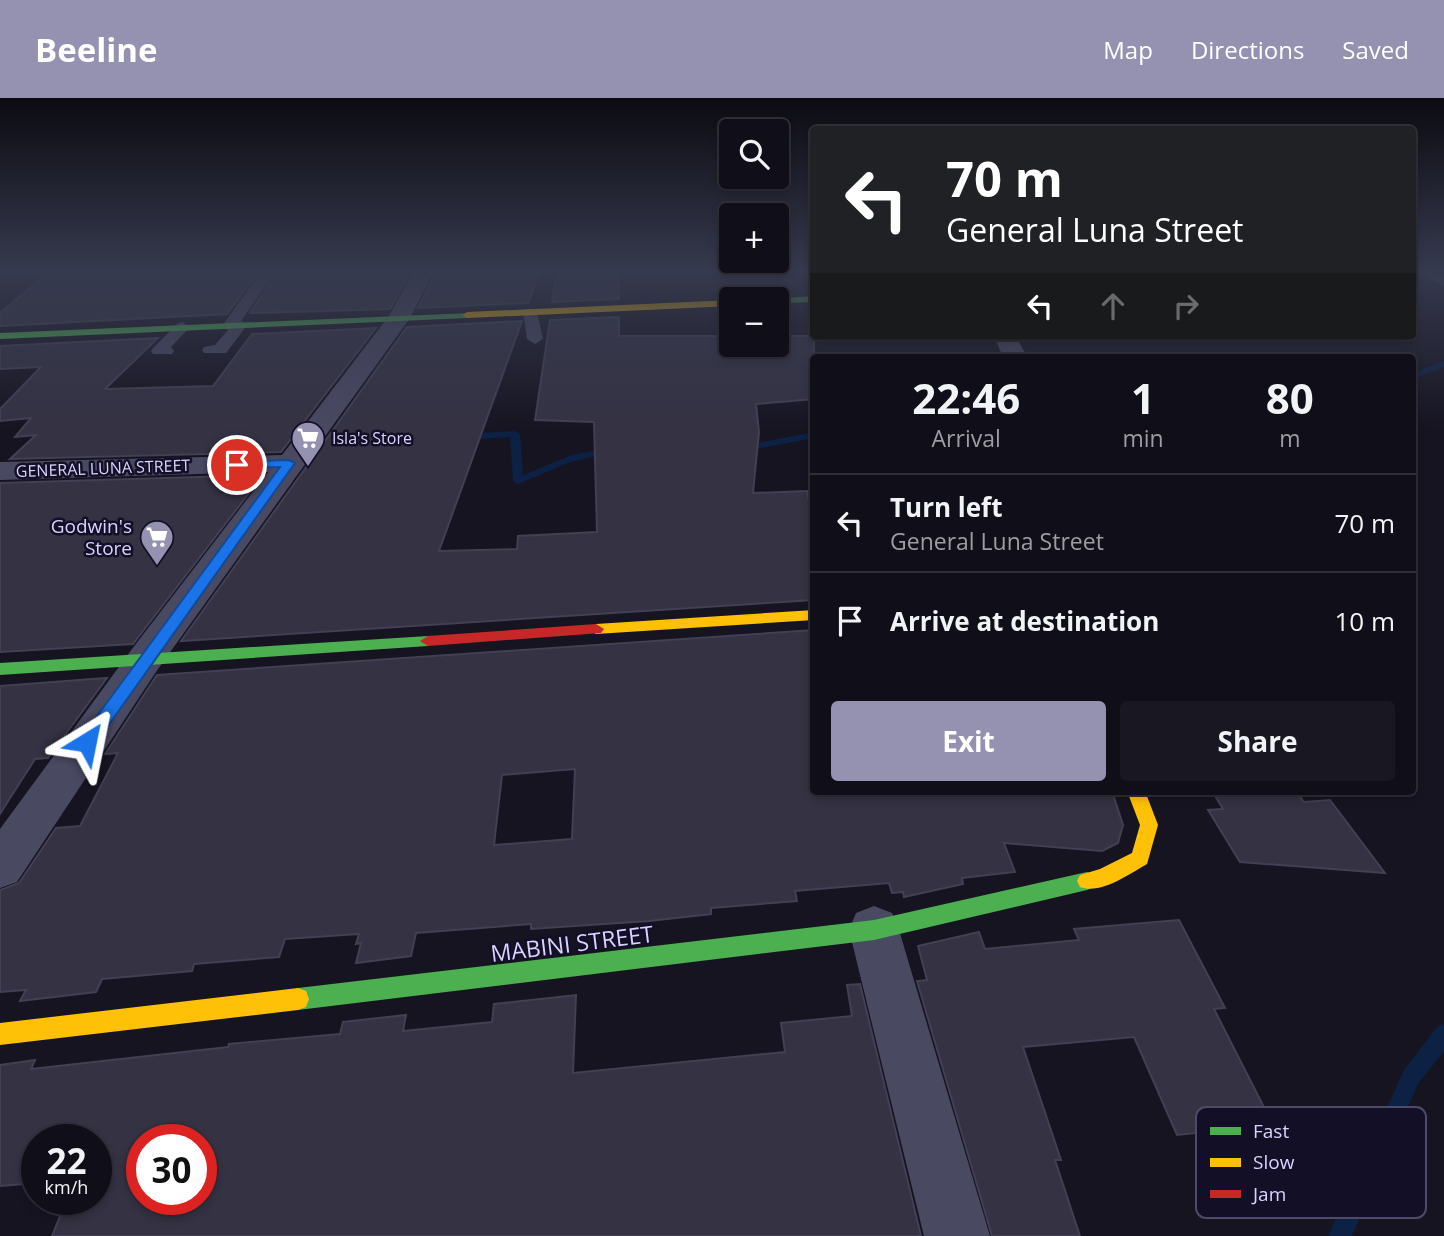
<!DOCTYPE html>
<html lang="en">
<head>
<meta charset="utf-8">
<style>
	:root { --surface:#100f19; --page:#191822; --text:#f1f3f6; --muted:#9c9ca2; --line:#302f38; --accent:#9591b1 }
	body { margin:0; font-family:"Open Sans",sans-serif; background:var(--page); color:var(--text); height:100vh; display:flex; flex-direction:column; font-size:26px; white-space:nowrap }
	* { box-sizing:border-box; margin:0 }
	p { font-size:23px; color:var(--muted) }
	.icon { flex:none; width:38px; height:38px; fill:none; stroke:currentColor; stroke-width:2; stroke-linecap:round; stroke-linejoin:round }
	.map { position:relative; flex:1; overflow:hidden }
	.panel { position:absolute; left:810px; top:256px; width:606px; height:441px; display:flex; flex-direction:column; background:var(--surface); border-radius:7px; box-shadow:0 4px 10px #0003,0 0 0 2px var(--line) }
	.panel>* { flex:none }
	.top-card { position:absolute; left:810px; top:28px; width:606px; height:214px; border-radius:7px; box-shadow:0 4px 10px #0003,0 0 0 2px var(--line); background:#202124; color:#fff; overflow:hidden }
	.tools { position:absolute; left:719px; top:21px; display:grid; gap:14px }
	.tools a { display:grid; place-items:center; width:70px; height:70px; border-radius:7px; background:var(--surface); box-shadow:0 4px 10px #0003,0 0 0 2px var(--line); font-size:35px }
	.speed { position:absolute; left:21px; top:1026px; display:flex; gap:14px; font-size:35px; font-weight:700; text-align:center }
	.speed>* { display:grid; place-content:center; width:91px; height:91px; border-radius:50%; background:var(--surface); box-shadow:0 4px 10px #0003,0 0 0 2px var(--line); line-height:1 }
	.speed small { font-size:18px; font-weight:400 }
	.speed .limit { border:10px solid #d22; background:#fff; color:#111 }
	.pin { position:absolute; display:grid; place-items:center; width:60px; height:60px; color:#fff; margin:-30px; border:4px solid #fff; border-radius:50%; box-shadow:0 2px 7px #0007 }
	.me { position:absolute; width:77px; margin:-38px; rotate:35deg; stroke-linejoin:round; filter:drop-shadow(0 0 5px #0008) }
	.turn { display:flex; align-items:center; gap:24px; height:147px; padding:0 21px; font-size:32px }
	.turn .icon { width:91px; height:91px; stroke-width:2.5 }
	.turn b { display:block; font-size:49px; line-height:60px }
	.lanes { display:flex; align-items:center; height:66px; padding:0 21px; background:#0003; justify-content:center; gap:35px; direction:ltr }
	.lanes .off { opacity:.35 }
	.eta { display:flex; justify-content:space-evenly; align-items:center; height:119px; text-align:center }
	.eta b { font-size:42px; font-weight:700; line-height:49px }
	.button { display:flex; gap:14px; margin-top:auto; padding:14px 21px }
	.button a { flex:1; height:80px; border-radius:7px; background:var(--accent); color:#fff; font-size:28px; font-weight:700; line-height:80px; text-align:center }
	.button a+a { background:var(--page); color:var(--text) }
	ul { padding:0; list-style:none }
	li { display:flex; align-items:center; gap:21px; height:98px; padding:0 21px; border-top:2px solid var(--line) }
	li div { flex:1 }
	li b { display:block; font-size:26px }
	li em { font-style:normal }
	header { display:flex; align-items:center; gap:42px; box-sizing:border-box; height:98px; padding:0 35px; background:var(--accent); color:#fff }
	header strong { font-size:33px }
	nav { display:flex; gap:38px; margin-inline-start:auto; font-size:24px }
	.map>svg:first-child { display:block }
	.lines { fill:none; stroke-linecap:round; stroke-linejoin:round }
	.stream { fill:#0d2144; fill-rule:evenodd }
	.building { fill:#343243; stroke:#433f54; stroke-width:2; fill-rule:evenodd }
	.lane { fill:#4a4962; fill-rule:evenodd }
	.street { fill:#4a4962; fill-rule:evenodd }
	.fast { fill:#4caf50; fill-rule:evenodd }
	.slow { fill:#ffc107; fill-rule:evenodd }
	.jam { fill:#c62828; fill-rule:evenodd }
	.route { fill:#1a73e8; stroke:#114b97; stroke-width:2 }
	.labels { text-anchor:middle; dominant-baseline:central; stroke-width:5; stroke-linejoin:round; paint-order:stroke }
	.far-poi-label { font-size:16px; fill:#d9d4ff; stroke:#130f26; text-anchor:start }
	.far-street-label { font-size:16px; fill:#d9d4ff; stroke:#130f26 }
	.poi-label { font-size:19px; fill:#d9d4ff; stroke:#130f26; text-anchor:end }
	.near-street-label { font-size:23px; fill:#d9d4ff; stroke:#130f26 }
	.key { fill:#130f26; stroke:#4e4a67; stroke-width:2 }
	.key-label { font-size:19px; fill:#d9d4ff }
</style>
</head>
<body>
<header>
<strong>Beeline</strong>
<nav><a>Map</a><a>Directions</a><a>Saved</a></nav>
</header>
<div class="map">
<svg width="1444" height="1138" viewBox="0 0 1444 1138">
	<rect width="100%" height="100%" fill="#161421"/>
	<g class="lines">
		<path class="stream" d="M1444,263V269L1412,281V275Z
			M515,333L520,336L523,377L572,357L613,349L618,352L568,365L518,386L513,383L510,339L463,342L458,339L463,336Z
			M814,334V340L741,354L736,351L741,348Z
			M1444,926V953L1418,986L1352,1138H1328L1404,972L1437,929Z"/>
	</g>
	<path class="building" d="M50,173H259L227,216L0,228V215Z
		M271,173H411L390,211L250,215L275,178Z
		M437,173H540L528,205L418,210Z
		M557,173H618L619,201L552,204Z
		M619,219V238H732V247H777V238H814V301L756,306L759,334L753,395L807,393L809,403H814V502L181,543L407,229L522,223L439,453L517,451L518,438L597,434L594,324L535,322L550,222Z
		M376,230L281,354L10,361L36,337L15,339L31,320L0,323V311L41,269L0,271V248L158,240L105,291L213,288L252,236Z
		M263,377L133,546L0,554V385Z
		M814,532V693H1112L1123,727L1118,745L1102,753L1004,745L1015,774L962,780L963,786L904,799L903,794L892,795L889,785L795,793L797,803L711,810V816L649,823L531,831V826L416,835L411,858L356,865L361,845L356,846L359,836L285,841L279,859L194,866L192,873L102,881L96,894L20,903L26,892L0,894V792L19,785L56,730L80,728L118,655L105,656L157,577ZM575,671L572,741L494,747L502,677Z
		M107,580L48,660L35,661L0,716V588Z
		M1212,693H1296L1304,704L1330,702L1385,775L1240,764L1208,712L1223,711Z
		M1179,822L1225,910L1214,911L1273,1027L1177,1037L1134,939L1023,949L1061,1062H1055L1080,1138H992L917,883L927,882L918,848L979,834L985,851L1079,842L1074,831Z
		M860,886L921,1138H52L67,1101H96V1041H37V1085L0,1088V967L35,962L31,971L228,949L229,946L340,936L343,924L406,917L403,933L492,924L494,906L576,897L573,975L785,954L781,925L852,918L847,887ZM142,1041H201V1101H142Z"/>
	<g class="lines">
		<path class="lane" d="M266,173L273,177L241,223L248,227L245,230L226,255H204L202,252L204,249L215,247L228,232L222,228L261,174Z
			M1412,173H1430L1444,179V188Z
			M530,210L537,214L543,241L535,246L527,241L523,214Z
			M182,224L190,229L171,249L174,253L172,256H153L151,253L153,250L177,226Z"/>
		<path class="street" d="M414,173H434L410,220L158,571L17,784L0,790V731L132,551L268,374L0,382V364L282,357L389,218Z
			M994,238H1016L1027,259H1003Z
			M874,808L892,815L899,832L990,1138H924L849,832L856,815Z"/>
		<path class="fast" d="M814,198V204L777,205V201H773Z
			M470,215V219L467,220L0,241V235Z
			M428,538L436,543L428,548L0,577V565Z
			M1087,774L1094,777L1097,783L1094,789L1087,792L874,842L298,912L290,909L287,901L290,893L298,890L874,822Z"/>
		<path class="slow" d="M732,202V208L467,220L462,217L467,214Z
			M814,512V522L596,536L588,531L596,526Z
			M1127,693H1145L1158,727L1147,766C1129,776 1101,797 1080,789L1077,783L1080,777L1100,771L1132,755L1140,727Z
			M298,890L306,893L309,901L306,909L298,912L0,947V925Z"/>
		<path class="jam" d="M596,526L604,531L601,535L428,548L420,543L428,538Z"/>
	</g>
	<linearGradient id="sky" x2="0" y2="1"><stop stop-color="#0c0b12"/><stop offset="0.52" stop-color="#363a4e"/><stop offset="1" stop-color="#363a4e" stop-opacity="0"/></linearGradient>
	<rect width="1444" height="332" fill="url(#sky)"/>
	<path class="route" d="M289,362L295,365L93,649H81L78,644L81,640L280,369L237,370L232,369V364Z"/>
	<defs>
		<symbol id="supermarket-pin" viewBox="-11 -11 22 30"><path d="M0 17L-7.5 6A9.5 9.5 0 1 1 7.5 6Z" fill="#9591b1" stroke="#130f26"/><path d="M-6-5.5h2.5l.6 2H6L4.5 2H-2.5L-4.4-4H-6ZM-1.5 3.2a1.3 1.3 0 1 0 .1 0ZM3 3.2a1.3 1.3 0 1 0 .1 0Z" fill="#fff"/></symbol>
	</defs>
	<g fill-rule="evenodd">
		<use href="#supermarket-pin" x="289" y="321" width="38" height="52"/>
		<use href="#supermarket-pin" x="138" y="420" width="38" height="52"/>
	</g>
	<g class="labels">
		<g class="far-poi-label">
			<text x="332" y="340">Isla's Store</text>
		</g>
		<g class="far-street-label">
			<text transform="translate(103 370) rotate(-2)">GENERAL LUNA STREET</text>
		</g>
		<g class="poi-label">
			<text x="132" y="428">Godwin's<tspan x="132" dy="22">Store</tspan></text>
		</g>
		<g class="near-street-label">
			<text transform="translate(572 845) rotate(-7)">MABINI STREET</text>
		</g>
	</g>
	<rect x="1196" y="1009" width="230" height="111" rx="10" class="key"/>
	<rect x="1210" y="1029" width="31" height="8" fill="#4caf50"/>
	<rect x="1210" y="1060" width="31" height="9" fill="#ffc107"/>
	<rect x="1210" y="1092" width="31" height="8" fill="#c62828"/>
	<g class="key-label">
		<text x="1253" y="1040">Fast</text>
		<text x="1253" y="1071">Slow</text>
		<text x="1253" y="1103">Jam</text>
	</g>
</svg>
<div class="tools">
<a><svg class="icon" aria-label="search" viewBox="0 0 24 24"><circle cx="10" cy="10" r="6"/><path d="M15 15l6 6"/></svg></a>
<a>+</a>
<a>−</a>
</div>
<div class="speed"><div>22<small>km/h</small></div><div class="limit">30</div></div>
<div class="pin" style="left:237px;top:367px;background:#d93025"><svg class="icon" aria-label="arrive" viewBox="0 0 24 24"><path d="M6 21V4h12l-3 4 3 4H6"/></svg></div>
<svg class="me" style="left:87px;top:644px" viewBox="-20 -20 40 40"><path d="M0-17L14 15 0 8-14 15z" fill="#1a73e8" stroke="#fff" stroke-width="4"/></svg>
<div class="top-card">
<div class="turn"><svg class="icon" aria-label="left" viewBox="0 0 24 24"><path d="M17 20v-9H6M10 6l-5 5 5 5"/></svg><div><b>70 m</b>General Luna Street</div></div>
<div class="lanes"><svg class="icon" aria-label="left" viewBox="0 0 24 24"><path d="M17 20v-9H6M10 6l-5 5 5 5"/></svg><svg class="icon off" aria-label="ahead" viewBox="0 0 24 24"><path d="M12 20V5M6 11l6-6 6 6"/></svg><svg class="icon off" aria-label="right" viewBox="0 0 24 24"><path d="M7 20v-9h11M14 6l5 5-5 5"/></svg></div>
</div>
<section class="panel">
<div class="eta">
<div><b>22:46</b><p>Arrival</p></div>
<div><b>1</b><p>min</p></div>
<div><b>80</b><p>m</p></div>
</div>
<ul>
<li><svg class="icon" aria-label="left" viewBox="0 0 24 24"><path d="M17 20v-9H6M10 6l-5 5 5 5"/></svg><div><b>Turn left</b><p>General Luna Street</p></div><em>70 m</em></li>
<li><svg class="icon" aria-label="arrive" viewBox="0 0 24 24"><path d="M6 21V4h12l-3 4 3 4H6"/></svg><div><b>Arrive at destination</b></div><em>10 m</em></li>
</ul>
<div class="button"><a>Exit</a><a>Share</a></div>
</section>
</div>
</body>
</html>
